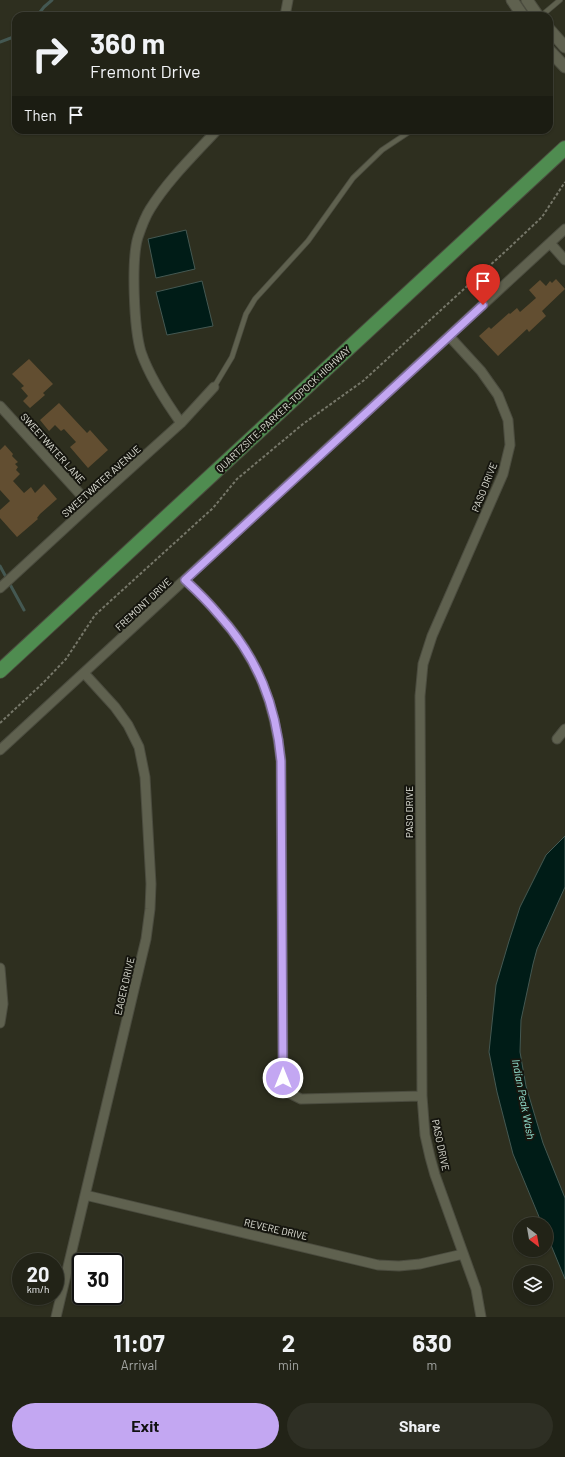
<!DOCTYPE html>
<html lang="en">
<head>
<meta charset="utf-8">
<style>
	:root { --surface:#222317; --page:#2e2f24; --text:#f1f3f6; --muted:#a2a4a1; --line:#3f4036; --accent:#c3a7f2 }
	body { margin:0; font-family:Barlow,sans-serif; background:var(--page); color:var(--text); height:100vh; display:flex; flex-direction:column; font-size:15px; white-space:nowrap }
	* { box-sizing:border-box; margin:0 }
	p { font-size:13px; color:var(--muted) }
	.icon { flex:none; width:22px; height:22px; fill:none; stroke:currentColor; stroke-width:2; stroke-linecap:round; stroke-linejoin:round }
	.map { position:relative; height:1317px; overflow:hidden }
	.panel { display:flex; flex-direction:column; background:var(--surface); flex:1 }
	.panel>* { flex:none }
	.top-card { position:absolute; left:12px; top:12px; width:541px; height:122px; border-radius:12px; box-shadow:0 1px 3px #0004,0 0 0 1px var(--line); background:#222317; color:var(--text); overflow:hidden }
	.needle { width:26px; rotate:149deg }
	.buttons { position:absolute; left:513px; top:1217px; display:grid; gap:8px }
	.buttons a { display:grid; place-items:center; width:40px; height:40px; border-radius:50%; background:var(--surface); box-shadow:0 1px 3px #0004,0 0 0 1px var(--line); font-size:20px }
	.speed { position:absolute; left:12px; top:1253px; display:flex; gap:8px; font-size:20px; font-weight:700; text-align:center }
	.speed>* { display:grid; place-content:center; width:52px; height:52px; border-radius:50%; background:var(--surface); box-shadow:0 1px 3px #0004,0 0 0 1px var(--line); line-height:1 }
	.speed small { font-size:10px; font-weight:400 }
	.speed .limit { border:2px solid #111; border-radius:6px; background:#fff; color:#111 }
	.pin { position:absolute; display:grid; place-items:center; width:34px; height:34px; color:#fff; margin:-41px -17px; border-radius:50% 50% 50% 0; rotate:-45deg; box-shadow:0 0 4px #0007 }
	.pin .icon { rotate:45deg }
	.me { position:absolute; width:44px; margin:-22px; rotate:0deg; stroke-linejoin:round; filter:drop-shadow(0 0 3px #0008) }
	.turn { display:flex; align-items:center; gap:14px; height:84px; padding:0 12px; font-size:18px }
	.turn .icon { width:52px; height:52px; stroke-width:2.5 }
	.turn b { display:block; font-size:28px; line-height:34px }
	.then { display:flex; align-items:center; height:38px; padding:0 12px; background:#0003; gap:8px; font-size:15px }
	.eta { display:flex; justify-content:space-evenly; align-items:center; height:68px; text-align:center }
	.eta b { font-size:24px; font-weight:700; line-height:28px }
	.button { display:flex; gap:8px; margin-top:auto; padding:8px 12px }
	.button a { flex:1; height:46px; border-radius:24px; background:var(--accent); color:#111; font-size:16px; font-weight:700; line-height:46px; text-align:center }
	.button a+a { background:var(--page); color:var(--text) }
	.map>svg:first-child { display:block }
	.water { fill:#001c17; stroke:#445852 }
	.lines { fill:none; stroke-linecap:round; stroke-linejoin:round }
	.stream { stroke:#445852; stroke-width:3 }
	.building { fill:#624e31 }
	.service-casing { stroke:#4b4c3f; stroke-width:6 }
	.minor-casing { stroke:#4b4c3f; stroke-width:11 }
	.tertiary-casing { stroke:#4b4c3f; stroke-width:13 }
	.trunk-casing { stroke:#4b4c3f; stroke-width:16 }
	.path { stroke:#767769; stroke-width:2; stroke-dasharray:3 2; stroke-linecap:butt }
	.service { stroke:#5f614f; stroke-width:4.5 }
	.minor { stroke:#5f614f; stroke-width:9 }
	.tertiary { stroke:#5f614f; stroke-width:11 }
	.trunk { stroke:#4f8c50; stroke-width:14 }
	.route-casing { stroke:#7f6d9d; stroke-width:10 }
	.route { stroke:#c3a7f2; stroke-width:7 }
	.labels { text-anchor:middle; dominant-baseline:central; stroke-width:4; stroke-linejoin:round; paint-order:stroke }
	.street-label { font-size:10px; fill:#e3e4da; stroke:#16160f }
	.water-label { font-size:11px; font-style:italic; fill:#94e3d2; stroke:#16160f }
</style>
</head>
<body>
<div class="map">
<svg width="565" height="1317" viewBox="0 0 565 1317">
	<rect width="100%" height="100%" fill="#2e2f1f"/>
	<path class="water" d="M186,230L195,269L156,278L148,239Z
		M202,281L213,326L167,335L156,292Z
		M565,836V887L537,949L533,964L521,1020L520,1052L526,1086L543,1143L565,1198V1279L546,1233V1224H542L513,1154L497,1092L489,1052L496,985L509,941L520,907L546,855Z"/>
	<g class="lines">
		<path class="stream" d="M37,16L44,7L52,0
			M0,42L16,36
			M0,566L24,610"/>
	</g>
	<path class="building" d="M556,279L565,289L542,311L546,316L529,332L527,329L498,356L479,336L489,327L491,329L509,313L510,314L517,308L520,312L536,298L529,290L540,280L546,286L550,281L552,283Z
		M29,359L53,384L43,393L45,395L30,408L23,401L28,396L21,388L24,386L12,374Z
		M59,403L87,433L90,430L108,450L88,468L70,447L76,442L64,429L61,431L55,425L49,431L40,420Z
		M5,445L13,454L12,456L18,462L15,464L18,467L16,470L20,474L13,481L24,493L31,487L35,493L44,484L57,499L40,514L37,518L38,519L17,537L0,518V510L10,501L0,490V450Z"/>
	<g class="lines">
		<defs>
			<path id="service" d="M541,16L560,0
				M214,387L232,357L246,314L255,299L308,241L353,178L382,150L412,130"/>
			<path id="minor" d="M285,16L288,0
				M550,243L565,260
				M449,336L481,371L498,395L508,420L510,445L503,474L432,636L423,664L420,696L422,1096L425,1135L430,1157L435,1175L476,1289L481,1317
				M0,406L90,505
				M181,423C166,402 150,378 141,352C134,329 131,260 138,237C141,228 145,217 150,209C168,180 194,155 217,130
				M185,580C197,591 209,603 219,615C258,658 275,704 281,761L283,1078L289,1093L301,1099L422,1096
				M0,588L90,505L181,423L214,387
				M557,739L565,729
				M0,750L565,229
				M0,968L3,1004L0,1023
				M85,1195L378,1265L399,1266L420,1264L463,1254
				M56,1317L146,939L150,909L151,884L145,777L139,747L128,725L115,707L84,673"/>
			<path id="tertiary" d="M512,0L523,16
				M527,0L538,16
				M549,29L565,47
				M549,50L565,67"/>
			<path id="trunk" d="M0,671L565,148"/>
		</defs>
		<use href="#service" class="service-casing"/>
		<use href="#minor" class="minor-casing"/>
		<use href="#tertiary" class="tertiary-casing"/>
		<use href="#trunk" class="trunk-casing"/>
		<path class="path" d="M0,723L43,683L66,659L95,615L213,508L237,479L303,424L363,381L509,248L542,217L565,182"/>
		<use href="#service" class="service"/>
		<use href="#minor" class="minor"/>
		<use href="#tertiary" class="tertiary"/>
		<use href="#trunk" class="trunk"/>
	</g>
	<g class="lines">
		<defs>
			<path id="route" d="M283,1078L281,761C276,705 258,658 219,615C209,603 197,591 185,580L483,305"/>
		</defs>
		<use href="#route" class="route-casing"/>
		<use href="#route" class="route"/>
	</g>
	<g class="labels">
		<g class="street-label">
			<text transform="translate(283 409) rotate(-43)">QUARTZSITE–PARKER–TOPOCK HIGHWAY</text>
			<text transform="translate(53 448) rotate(48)">SWEETWATER LANE</text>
			<text transform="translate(101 481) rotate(-42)">SWEETWATER AVENUE</text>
			<text transform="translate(484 487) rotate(-68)">PASO DRIVE</text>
			<text transform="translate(143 604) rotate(-43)">FREMONT DRIVE</text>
			<text transform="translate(409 812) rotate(-90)">PASO DRIVE</text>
			<text transform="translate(124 986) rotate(-77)">EAGER DRIVE</text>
			<text transform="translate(441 1145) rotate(78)">PASO DRIVE</text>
			<text transform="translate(276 1229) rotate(13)">REVERE DRIVE</text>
		</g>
		<g class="water-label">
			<text transform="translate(524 1099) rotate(79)">Indian Peak Wash</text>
		</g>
	</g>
</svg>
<div class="buttons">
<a><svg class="needle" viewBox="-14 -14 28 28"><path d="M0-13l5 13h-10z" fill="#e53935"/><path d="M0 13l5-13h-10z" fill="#a2a4a1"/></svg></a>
<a><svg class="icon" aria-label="layers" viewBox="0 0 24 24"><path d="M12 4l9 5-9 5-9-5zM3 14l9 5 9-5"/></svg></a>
</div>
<div class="speed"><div>20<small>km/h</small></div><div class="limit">30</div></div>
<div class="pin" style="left:483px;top:305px;background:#d93025"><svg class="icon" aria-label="arrive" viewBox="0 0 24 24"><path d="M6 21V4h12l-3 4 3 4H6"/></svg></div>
<svg class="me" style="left:283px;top:1078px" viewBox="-20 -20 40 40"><circle r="17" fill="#c3a7f2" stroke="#fff" stroke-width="3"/><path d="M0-11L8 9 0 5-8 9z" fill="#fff"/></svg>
<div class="top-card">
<div class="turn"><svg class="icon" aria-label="right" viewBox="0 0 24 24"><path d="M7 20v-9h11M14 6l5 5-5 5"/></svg><div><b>360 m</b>Fremont Drive</div></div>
<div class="then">Then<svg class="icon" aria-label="arrive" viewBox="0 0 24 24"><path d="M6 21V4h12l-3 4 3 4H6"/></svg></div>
</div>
</div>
<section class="panel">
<div class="eta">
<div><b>11:07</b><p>Arrival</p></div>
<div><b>2</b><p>min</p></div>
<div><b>630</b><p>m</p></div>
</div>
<div class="button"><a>Exit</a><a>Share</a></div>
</section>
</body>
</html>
